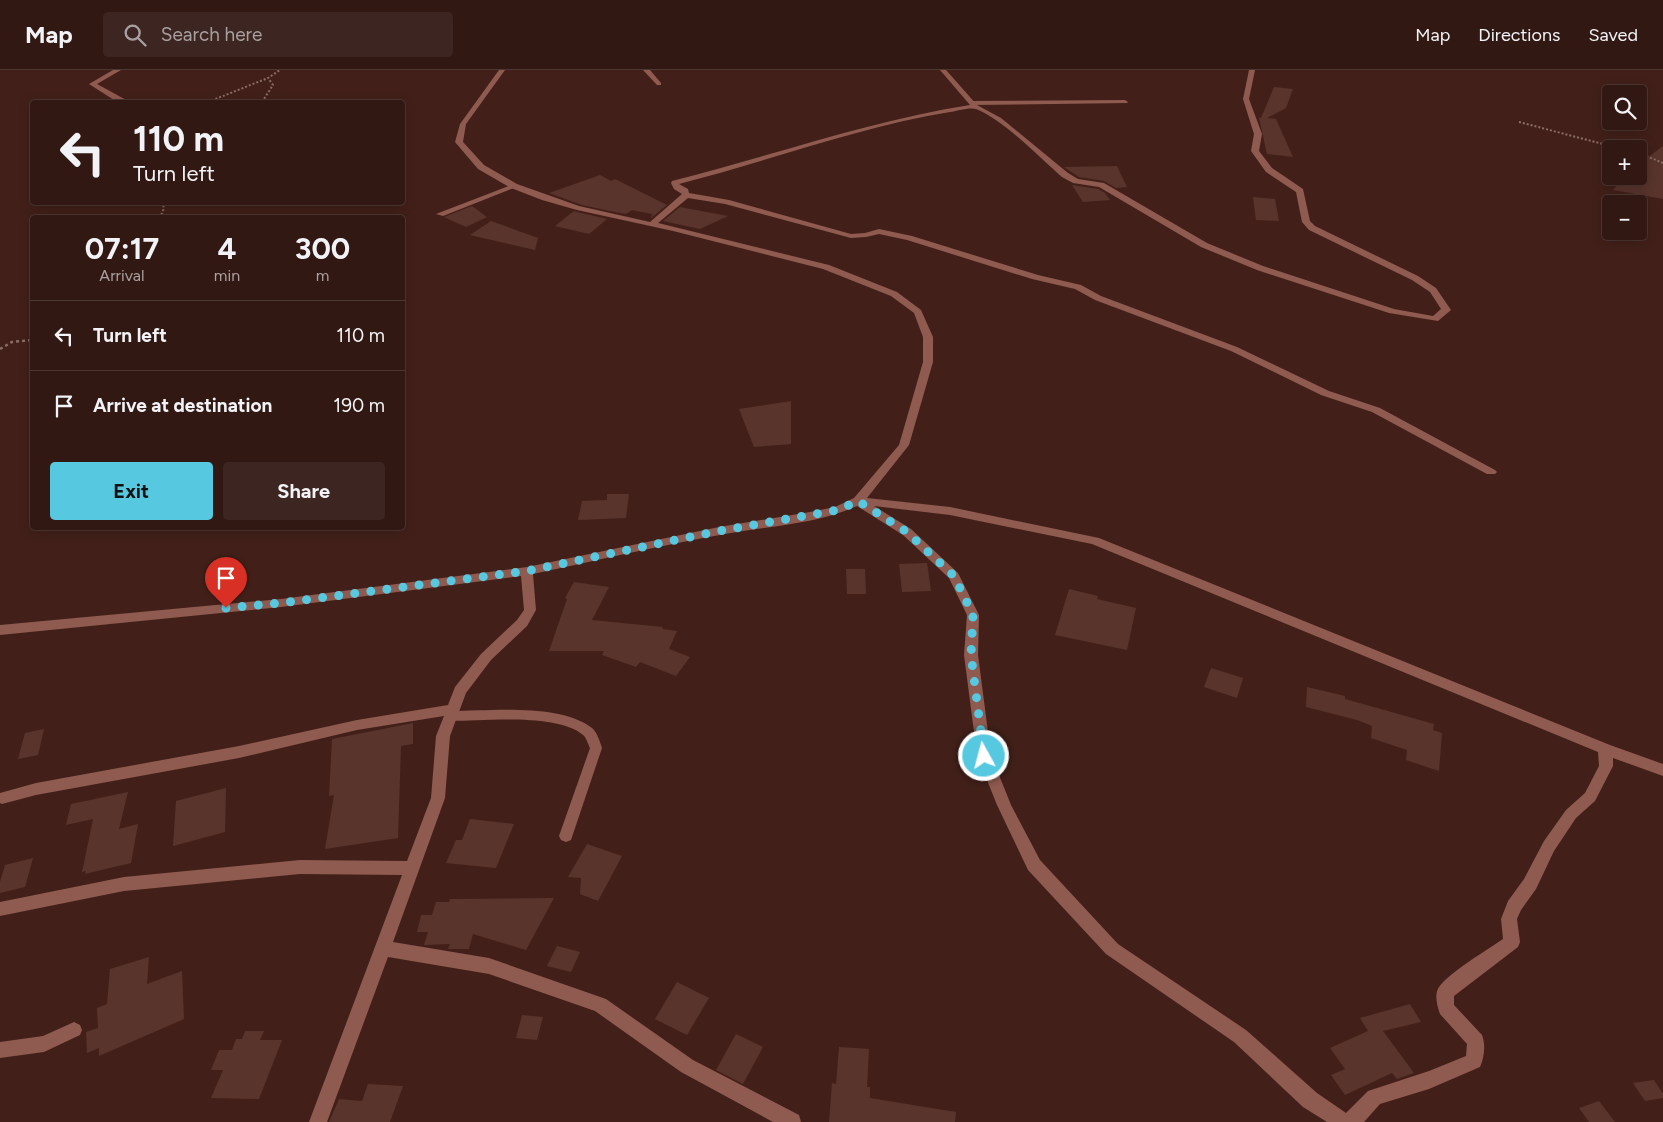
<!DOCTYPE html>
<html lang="en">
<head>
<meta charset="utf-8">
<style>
	:root { --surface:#321813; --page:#3d2521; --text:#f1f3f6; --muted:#a8a0a0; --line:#4d3733; --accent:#56c9e0 }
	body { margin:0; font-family:Figtree,sans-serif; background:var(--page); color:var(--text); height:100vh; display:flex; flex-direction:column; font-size:19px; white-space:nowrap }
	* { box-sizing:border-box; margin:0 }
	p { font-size:16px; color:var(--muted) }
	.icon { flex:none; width:28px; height:28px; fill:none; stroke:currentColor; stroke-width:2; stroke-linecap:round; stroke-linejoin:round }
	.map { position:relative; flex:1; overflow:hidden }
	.side { position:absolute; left:30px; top:145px; width:375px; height:315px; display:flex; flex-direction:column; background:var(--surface); border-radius:5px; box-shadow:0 2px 12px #0003,0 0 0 1px var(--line) }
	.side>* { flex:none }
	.top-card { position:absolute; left:30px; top:30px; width:375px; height:105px; border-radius:5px; box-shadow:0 2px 12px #0003,0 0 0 1px var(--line); background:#321813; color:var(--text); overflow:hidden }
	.tools { position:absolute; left:1602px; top:15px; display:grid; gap:10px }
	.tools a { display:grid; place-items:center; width:45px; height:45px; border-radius:5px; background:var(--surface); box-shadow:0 2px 12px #0003,0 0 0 1px var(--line); font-size:25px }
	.pin { position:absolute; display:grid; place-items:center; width:42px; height:42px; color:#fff; margin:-51px -21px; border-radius:50% 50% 50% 0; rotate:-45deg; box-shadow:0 0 5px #0007 }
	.pin .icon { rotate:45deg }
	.me { position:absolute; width:55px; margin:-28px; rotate:353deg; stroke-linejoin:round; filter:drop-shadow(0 0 4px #0008) }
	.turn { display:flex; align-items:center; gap:18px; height:105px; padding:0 20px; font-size:22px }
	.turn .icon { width:65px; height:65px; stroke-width:2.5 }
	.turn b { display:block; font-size:35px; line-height:42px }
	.eta { display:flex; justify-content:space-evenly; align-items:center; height:85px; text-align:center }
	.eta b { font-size:30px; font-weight:700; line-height:35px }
	.action { display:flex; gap:10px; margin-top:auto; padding:10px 20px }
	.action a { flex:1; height:58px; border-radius:5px; background:var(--accent); color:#111; font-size:20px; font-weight:700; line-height:58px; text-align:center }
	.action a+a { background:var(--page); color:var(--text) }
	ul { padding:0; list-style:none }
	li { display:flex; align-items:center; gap:15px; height:70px; padding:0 20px; border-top:1px solid var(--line) }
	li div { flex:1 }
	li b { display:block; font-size:19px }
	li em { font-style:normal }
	header { display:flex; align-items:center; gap:30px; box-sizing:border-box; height:70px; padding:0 25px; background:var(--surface); border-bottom:1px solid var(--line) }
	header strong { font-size:24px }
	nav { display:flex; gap:28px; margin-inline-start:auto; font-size:18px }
	.search { width:350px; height:45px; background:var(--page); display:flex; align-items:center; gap:12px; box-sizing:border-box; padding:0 18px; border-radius:5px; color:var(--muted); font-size:19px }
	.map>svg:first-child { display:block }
	.building { fill:#58342c }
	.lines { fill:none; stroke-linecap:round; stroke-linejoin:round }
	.path-far1 { stroke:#8b6d67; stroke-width:2; stroke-dasharray:2 2; stroke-linecap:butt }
	.path { stroke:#8b6d67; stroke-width:2.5; stroke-dasharray:3 3; stroke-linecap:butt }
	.lane { fill:#8f5a4f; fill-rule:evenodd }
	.street { fill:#8f5a4f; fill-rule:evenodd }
	.route { stroke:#56c9e0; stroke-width:9; stroke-dasharray:0 16.2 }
</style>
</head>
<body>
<header>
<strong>Map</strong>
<div class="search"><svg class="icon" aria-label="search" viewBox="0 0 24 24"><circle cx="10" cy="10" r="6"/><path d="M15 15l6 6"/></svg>Search here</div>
<nav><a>Map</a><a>Directions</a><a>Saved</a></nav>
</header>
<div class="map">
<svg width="1663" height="1052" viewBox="0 0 1663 1052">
	<rect width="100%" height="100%" fill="#422019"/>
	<path class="building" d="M1274,17L1293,19L1286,38L1267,48L1276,49L1293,87L1267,84L1259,48H1261Z
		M1663,76V129L1613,120L1624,106H1639V94Z
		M1117,96L1127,117L1116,118L1104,111L1079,107L1064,97Z
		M600,105L611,111L615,109L667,135L651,148L652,144L632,140L626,144L615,142L582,135L549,123Z
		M1072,115L1098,119L1105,123L1110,130L1083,132Z
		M1253,127L1275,129L1279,151L1256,150Z
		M472,136L487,147L466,157L444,147Z
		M680,137L728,146L700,159L663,151Z
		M574,141L577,142L607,149L589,164L555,156Z
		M491,151L538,168L535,180L470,165Z
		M791,331V374L754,377L739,339Z
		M607,424H629L626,448L578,450L582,431L607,430Z
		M927,493L931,521L902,522L899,494Z
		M846,499H865L866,524H847Z
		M574,512L609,517L592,550L663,557L662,559L677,561L669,579L690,587L676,606L640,592L636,597L602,585L604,581H549L567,529L565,528Z
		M1069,519L1098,526L1097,529L1136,538L1127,580L1055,565Z
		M1211,598L1243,608L1237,628L1204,617Z
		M1307,617L1345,626V629L1434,654L1433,660L1442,663L1439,701L1406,690L1407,680L1371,668L1372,656L1357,650L1306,637Z
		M413,653V674L401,676L398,768L325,779L334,725L329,726L332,669Z
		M44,659L38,685L18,689L25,663Z
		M226,718L225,762L173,776L176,731Z
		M128,722L119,759L138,754L131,793L85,804L86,801L82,802L93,749L66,755L71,734Z
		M470,749L514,754L496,798L446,793L456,770H462Z
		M587,774L622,786L598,831L580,824L581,808L568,807Z
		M33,788L25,817L0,823V812L5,795Z
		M554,828L526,880L473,864L469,879H448L450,874L424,875L428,862H417L421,845H432L436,832H449L450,829Z
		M557,876L580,882L571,902L547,896Z
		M149,887L147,914L182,901L184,949L99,986V978L87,983L86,962L98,958L97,938L107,934L110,899Z
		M677,912L709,928L687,965L655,949Z
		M1410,934L1421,952L1383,961L1414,1003L1397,1009L1392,1003L1345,1025L1331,1005L1345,999L1330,978L1368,961L1360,948Z
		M522,945L543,947L537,970L516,968Z
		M245,961H264L260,970H282L259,1029L211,1028L223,1000H211L219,980H232L236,969H242Z
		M736,964L763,977L743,1014L716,1000Z
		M839,977L869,979L867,1017H870V1028L956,1042L955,1052H829L832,1013L836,1014Z
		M1654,1010L1663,1024V1028L1645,1031L1633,1013Z
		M368,1014L403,1016L390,1052H329L339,1029L362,1031Z
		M1599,1031L1615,1052H1589L1579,1038Z"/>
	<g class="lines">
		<path class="path-far1" d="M208,32L268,8L280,0
			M262,32L273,15L268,8
			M1519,52L1622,79
			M1639,83L1663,93
			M159,148L163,142L164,132"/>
		<path class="path" d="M0,279L12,272L32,270"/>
		<path class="lane" d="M1125,30L1128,32L1127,33L972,35L969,33L972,31Z
			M514,114L517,116L516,117L443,146L436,144Z
			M451,641C491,641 559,633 592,658C597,662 600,672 602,678L571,770L566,772L561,770L559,766L590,678C588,674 586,667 583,665C557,643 484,651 451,651L447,649L445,646L447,643Z
			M74,952L80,955L82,960L80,965L44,982L0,988V972L43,966Z"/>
		<path class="street" d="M113,0H121L97,14L130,32L114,30L89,14Z
			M499,0H505L466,54L463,72L484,95L517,114L579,136L650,152L682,124L674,119L671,113L672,111C772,86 868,51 970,35L940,0H946L977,35L1001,48L1068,103L1078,109L1104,113L1207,173L1263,196L1394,239L1433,246L1441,239L1430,222L1412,210L1309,160L1302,152L1296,122L1266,102L1251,81L1254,64L1243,29L1249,0H1255L1249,29L1262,64L1259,81L1272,98L1303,119L1310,151L1315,156L1418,206L1436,218L1451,240L1438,251L1389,243L1257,200L1201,177L1099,117L1073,113L1062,107C1038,86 1005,51 976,39C969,37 957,41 950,42C858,57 770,91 679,114L688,119L689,123L729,130L851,164L865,163L879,159L912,166L1038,205L1081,215L1101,226L1237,277L1329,321L1380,338L1495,400L1497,402L1495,404H1487L1372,342L1321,325L1231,281L1095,230L1075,219L1032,209L907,170L879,164L866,167L851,168L725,134L688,128L658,153L829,195L897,222L921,240L933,267V292L909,375L867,428L950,437L1099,468L1610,675L1663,694V706L1613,688V696L1595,731L1576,748L1554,781L1536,819L1521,840L1517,849L1520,872L1518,877L1454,926V935L1482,965C1486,975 1484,988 1480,997L1429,1019L1380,1034L1364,1052H1327L1303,1037L1234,972L1106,884L1028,800L997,735L977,685L964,585L967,545L949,508L903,465L857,436C815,455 765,456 720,465C657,476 595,491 533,504L536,540L527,556L491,590L466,623L450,666L445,728L393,872L489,888L606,929L693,990L799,1045L801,1052H773L681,1002L595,941L489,904L388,887L327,1052H309L402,805L300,804L124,821L0,846V832L124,807L300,790L407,791L431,728L436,666L444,646L357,660L239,688L36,725L2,734L0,733V723L36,713L239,676L357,650L448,635L455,617L481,584L517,550L524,540L521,506L281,537L0,565V555L281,529L527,497L719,457L810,442L835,437L854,428L899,375L923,292V267L914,243L891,226L823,199L673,161L577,140L542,130L511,118L478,99L455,72L460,54ZM874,436L950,445L1092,474L1598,682L1599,696L1585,723L1566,740L1544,771L1524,809L1508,831L1501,849L1503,869C1486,881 1451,901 1439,917C1434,924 1437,936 1440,944L1467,974L1466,986L1429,1001L1368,1021L1346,1043L1317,1023L1246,960L1118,874L1040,790L1011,735L991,685L978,585L979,545L958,503L911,459Z
			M643,0H650L661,13V15H657Z"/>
	</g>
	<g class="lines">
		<path class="route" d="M226,538L281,533L527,501L719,461L838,440L858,431L907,462L954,506L973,545L971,585L984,686"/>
	</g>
</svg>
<div class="tools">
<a><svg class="icon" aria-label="search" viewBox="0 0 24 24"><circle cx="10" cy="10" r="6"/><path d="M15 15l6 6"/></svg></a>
<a>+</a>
<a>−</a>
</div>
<div class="pin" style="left:226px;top:538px;background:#d93025"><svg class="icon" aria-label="arrive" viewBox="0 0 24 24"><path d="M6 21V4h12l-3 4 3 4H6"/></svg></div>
<svg class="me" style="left:984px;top:686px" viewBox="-20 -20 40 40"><circle r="17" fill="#56c9e0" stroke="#fff" stroke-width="3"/><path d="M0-11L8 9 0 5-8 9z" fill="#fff"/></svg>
<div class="top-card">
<div class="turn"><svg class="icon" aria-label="left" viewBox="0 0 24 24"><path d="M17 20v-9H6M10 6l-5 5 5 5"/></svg><div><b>110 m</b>Turn left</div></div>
</div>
<section class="side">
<div class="eta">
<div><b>07:17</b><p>Arrival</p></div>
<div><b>4</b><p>min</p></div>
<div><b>300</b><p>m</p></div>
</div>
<ul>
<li><svg class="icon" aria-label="left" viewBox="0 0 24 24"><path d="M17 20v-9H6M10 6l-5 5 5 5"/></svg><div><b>Turn left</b></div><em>110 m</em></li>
<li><svg class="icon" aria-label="arrive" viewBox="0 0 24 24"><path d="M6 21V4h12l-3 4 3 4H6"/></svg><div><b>Arrive at destination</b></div><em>190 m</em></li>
</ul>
<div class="action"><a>Exit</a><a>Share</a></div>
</section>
</div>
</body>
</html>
